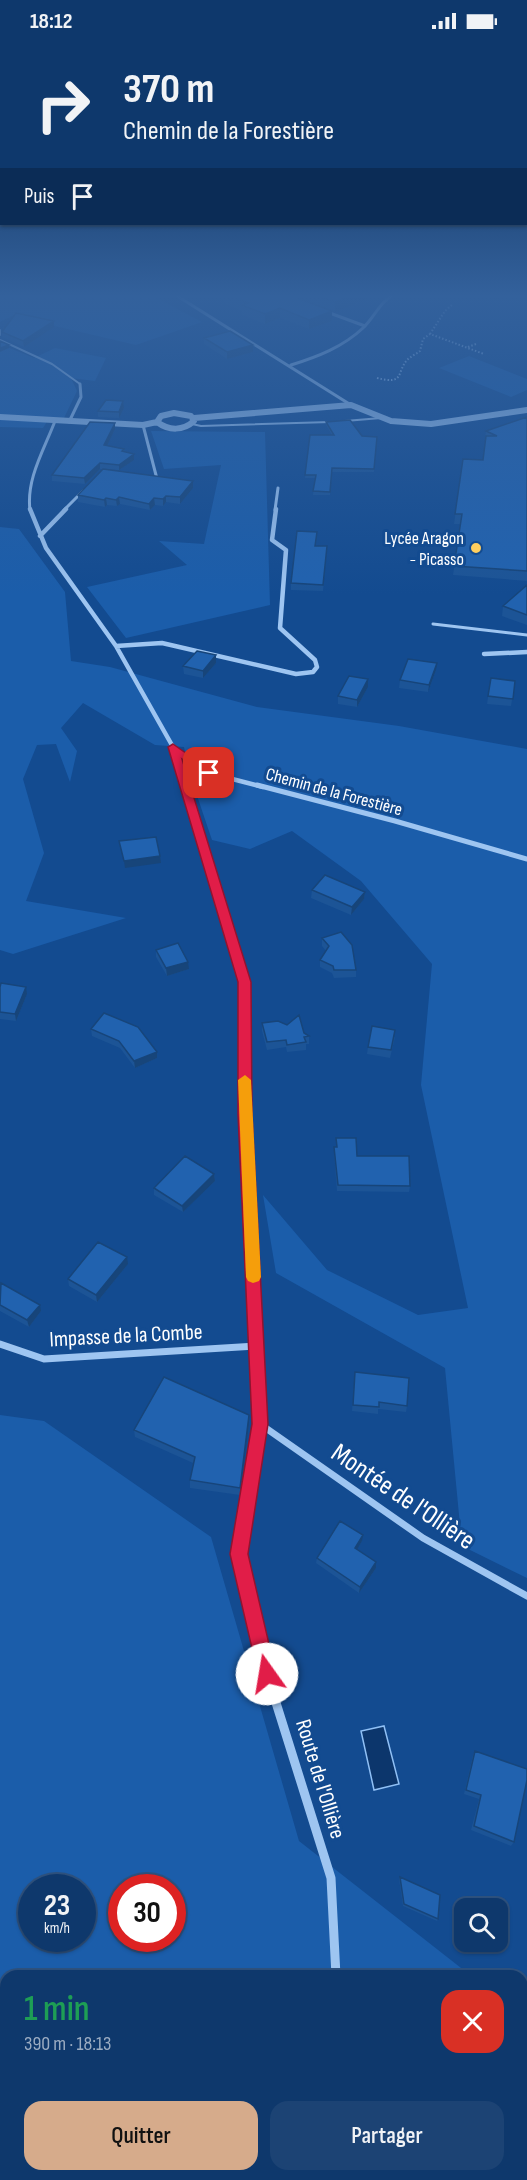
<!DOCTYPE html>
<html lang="fr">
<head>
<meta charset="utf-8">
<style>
	:root { --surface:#0e386c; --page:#1c4374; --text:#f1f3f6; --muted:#9bacc2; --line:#2e527f; --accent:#d6ab8b }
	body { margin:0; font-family:"Sofia Sans Condensed",sans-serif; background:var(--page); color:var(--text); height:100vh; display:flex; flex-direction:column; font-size:22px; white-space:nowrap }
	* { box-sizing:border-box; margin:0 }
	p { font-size:20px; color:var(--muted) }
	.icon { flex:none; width:33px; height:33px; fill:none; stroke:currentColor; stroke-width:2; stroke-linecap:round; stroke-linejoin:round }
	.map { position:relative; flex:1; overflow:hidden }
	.drawer { position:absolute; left:0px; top:1928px; width:528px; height:212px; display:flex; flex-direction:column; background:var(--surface); border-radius:18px 18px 0 0; box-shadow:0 2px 4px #0004,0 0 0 2px var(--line) }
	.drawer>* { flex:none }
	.banner { position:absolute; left:0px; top:0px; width:528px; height:183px; box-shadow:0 2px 4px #0004,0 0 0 2px var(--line); background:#0e386c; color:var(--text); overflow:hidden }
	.tools { position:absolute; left:454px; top:1856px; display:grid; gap:12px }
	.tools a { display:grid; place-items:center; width:54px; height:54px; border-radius:12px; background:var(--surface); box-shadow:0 2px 4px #0004,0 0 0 2px var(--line); font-size:30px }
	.speed { position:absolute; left:18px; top:1832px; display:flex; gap:12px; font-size:30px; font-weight:700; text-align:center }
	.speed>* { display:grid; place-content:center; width:78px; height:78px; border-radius:50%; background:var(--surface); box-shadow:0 2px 4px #0004,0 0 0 2px var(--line); line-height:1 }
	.speed small { font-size:15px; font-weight:400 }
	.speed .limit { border:9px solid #d22; background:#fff; color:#111 }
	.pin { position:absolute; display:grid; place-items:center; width:51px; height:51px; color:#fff; margin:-26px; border-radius:12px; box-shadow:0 3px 9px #0006 }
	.me { position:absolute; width:66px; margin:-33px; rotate:347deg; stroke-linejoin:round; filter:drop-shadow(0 0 4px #0008) }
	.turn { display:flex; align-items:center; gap:21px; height:126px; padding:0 24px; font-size:27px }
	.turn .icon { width:78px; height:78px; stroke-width:2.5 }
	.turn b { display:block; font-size:42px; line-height:51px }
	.then { display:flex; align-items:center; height:57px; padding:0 24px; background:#0003; gap:12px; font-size:22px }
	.round { display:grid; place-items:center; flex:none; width:63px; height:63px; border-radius:18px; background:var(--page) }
	.headline { display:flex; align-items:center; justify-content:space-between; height:102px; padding:0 24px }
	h1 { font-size:36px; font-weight:600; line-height:45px; color:#1e9e55 }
	.primary-button { display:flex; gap:12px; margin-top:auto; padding:12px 24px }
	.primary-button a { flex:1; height:69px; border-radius:18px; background:var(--accent); color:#111; font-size:24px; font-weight:600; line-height:69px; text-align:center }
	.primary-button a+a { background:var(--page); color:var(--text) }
	.status { display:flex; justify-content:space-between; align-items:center; height:42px; padding:0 30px; background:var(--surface); direction:ltr }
	.status svg { height:16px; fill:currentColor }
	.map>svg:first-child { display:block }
	.green { fill:#1b5daa; fill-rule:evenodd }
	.water { fill:#0c366c; stroke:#90c0f5; stroke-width:1.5 }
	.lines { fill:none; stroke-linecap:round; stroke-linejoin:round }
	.path { stroke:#9ec5f1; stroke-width:2; stroke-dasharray:1.5 2; stroke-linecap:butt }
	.service-far1 { stroke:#9ec5f1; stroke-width:2 }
	.service { stroke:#9ec5f1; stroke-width:3 }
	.pedestrian { stroke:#9ec5f1; stroke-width:3 }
	.minor-far4 { stroke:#9ec5f1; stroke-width:3 }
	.minor-far3 { stroke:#9ec5f1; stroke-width:4.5 }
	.minor-far2 { stroke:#9ec5f1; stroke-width:5 }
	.minor-far1 { stroke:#9ec5f1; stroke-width:7 }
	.minor { stroke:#9ec5f1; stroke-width:9 }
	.tertiary { stroke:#9ec5f1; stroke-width:6 }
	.wall { fill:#1c5496 }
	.shaded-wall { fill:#17457a }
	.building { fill:#2162af; stroke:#17457a; stroke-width:1.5 }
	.route { fill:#e11d48; stroke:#92132f; stroke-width:1.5 }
	.slow { fill:#f59e0b }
	.poi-dot { fill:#ffcf5f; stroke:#134b90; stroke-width:2 }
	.labels { text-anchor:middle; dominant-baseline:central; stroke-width:6; stroke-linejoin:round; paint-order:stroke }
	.far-poi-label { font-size:18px; fill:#fff; stroke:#134b90; text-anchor:end }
	.far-street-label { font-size:18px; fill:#fff; stroke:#134b90 }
	.street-label { font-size:22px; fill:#fff; stroke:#134b90 }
	.near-street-label { font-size:27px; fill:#fff; stroke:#134b90 }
</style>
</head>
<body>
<div class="status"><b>18:12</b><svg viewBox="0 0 49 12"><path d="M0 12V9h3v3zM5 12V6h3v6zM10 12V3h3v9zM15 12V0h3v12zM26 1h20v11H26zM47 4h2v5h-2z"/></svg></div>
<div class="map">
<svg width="527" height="2138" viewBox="0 0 527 2138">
	<rect width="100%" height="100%" fill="#134b90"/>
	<path class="green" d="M0,252H149L202,280L136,303L12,274L0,280Z
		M0,302L34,316L55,306L106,316L95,339L71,336L77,349L64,376L50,375L43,386L0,385Z
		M469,314L527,337V348L511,355L439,326Z
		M151,389L265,390L270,563L126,596L87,545L187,523L159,499L204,502L221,423L164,427Z
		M0,485L19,487L65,550L71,619L110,625L257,665L399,684L527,707V1536L462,1504L445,1326L276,1231L263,1153L327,1228L418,1273L468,1266L421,1043L432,922L361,839L292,789L250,807L212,798L189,730L184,705L155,703L83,661L61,686L77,709L70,740L56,702L37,703L23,737L44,811L26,859L126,876L13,912L0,908Z
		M0,1373L44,1379L211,1495L299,1799L470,1933L6,1934V2133H522V1970L527,1972V2138H0ZM32,1845H82V1896H32ZM122,1845H172V1896H122Z"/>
	<path class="water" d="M384,1684L399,1742L374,1748L361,1689Z"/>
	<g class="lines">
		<path class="path" d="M430,292L445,269L453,262
			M468,305L476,302
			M377,336C405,343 396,331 407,318C410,315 416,312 420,309L423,297L430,292L484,312"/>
		<path class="service-far1" d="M0,288V293
			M0,298L52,322L80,342
			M345,379L381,376
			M192,382L201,384L330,380"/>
		<path class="service" d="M433,582L527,593"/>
		<path class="pedestrian" d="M327,270L365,284"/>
		<path class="minor-far4" d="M174,252L351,363
			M291,323C317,315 343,305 363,286C375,275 379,260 395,252
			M69,380L81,355L80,342
			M143,383L157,437L154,436
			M30,468C26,437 44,408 55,379
			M64,468L83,449
			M275,468L278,446"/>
		<path class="minor-far3" d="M30,467L46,506L116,604L173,705L209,731L263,745
			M40,494L66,467
			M116,604L162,601L296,632L313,630L317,625L315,618L280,586L286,508L272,498L276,467
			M484,612L527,610
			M173,705L185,745"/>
		<path class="minor-far2" d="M185,743L244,940L246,1100
			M257,743L395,779L527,817"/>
		<path class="minor-far1" d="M246,1098L260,1382L239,1511L249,1555
			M0,1302L44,1317L257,1304
			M260,1382L423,1496L527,1554"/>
		<path class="minor" d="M249,1553L267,1632L331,1836L336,1934
			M278,2138L280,2133"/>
		<path class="tertiary" d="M174,371L191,374L194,379C183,389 169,389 157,380L161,374Z
			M0,375L143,383L157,380
			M194,376L351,363L391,379L431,382L527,368"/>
	</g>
	<path class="wall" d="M224,252H380L335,270L332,269V279L309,287L280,276L265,282L242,273V269L224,261Z
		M472,252H509L492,259Z
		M54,279V285L24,305L2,295V290Z
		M204,296L253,303V310L227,317L204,302Z
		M124,366L119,376L98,375V369Z
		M527,375V539L453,533L461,482H454L463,417L483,418L486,389Z
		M326,380L362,394L377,395L374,430H332L330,453H313L315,436H305L310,393H332L326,383Z
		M115,387L107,403L134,412V418L119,428L100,427L85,442L52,439V433Z
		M193,439V446L180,462L166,460L163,464L155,463L150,468L120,462L117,464L107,463L105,465L78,460V453Z
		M316,504H327L323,549L291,548V541Z
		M527,543V583L502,574L503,564Z
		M216,621L203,636L184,632L183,624Z
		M436,628L428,650L399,646L400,638Z
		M491,636L515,639L511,664L487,662Z
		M368,645L357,665L338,662V654Z
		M312,848L365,850L364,857L351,873L311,856Z
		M322,896L356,928V935L334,936L332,931L320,925V918L326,909L322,904Z
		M156,908L189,927L167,934L156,915Z
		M0,945L27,952L16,979L0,977Z
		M104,971L157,1016L135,1026L120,1006L92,994L91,987Z
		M262,981L304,991L309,994V1002H306V1008L287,1010L286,1005L267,1008L262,989Z
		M395,995L390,1016L367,1012L368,1005Z
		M336,1096L357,1114L410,1144L409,1150L337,1149L334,1111V1105H336Z
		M214,1132L215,1139L183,1170L154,1153V1146Z
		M128,1222L97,1260L69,1244L68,1237Z
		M0,1242L41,1269L29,1285L0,1269Z
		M355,1330L407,1364L406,1370L378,1367V1372L352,1369Z
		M249,1381L240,1453L190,1446V1438L193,1421L135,1395L134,1388Z
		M362,1499L357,1507L376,1526L359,1551L316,1521L317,1516Z
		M475,1709L514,1800L511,1804L471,1788L479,1757L464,1752L473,1713Z
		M400,1835L438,1877L437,1879L403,1864L399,1837Z"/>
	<path class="shaded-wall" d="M355,252H380L335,270V260Z
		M493,252H509L492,259Z
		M280,266V276L265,282V272Z
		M332,269V279L309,287V278Z
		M54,279V285L24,305L23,299Z
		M9,303V306L0,310V306Z
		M253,303V310L227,317V310Z
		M123,359L124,366L119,376V370Z
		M115,381V387L105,408L104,403Z
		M134,412V418L119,428V423Z
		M100,421V427L85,442L84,436Z
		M193,439V446L180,462V455Z
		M166,454V460L163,464V457Z
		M119,455L120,462L117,464L116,458Z
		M106,456L107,463L105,465L104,458Z
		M154,456L155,463L150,468L149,462Z
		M216,613V621L203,636V629Z
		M437,621L436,628L428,650L429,643Z
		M368,637V645L357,665V658Z
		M160,814L161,821L125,826L124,819Z
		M365,850L364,857L351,873L352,865Z
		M188,920L189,927L167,934L166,926Z
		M26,945L27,952L16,979L15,972Z
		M157,1010V1016L135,1026L134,1019Z
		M214,1132L215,1139L183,1170L182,1164Z
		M127,1215L128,1222L97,1260L96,1253Z
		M40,1263L41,1269L29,1285L27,1278Z
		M249,1373V1381L240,1453V1446Z
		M363,1493L362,1499L355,1511V1506Z
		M376,1520V1526L359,1551L360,1545Z"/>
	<path class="building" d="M226,252H287L332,269L309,278L280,266L265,272L242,263L248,261Z
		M312,252H355L335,260Z
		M16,271L54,279L23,299L2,290Z
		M230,289L253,303L227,310L204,296Z
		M0,299L9,303L0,306Z
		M106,358L123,359L119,370L98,369Z
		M527,375V529L454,524L462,472H455L463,417L483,418L486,394H497L486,389Z
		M350,378L362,394L377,395L374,427L332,426L330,450L313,449L316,433H305L310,393H334L326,380Z
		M90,380L115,381L104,403L124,407L122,409L134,412L119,423L100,421L84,436L52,433Z
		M103,427L193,439L180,455L166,454L163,457L154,456L149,462L119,455L116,458L106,456L104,458L78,453Z
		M297,489L317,490L315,504H327L323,543L291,541Z
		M527,543V573L503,564Z
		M197,609L216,613L203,629L183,624Z
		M408,617L437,621L429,643L400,638Z
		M349,634L368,637L357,658L338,654Z
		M491,636L515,639L513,657L488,654Z
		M156,795L160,814L124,819L119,799Z
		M325,833L365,850L352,865L312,848Z
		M341,890L352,903L356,928H334L333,924L320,918L329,904L322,896Z
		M178,901L188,920L166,926L156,908Z
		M1,941L26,945L15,972L0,970V945Z
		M104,971L138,985L157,1010L134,1019L119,999L91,987Z
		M299,973L304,991L309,994L304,995L306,1000L287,1003L286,998L267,1000L262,981L278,979L287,983Z
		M372,984L395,988L391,1008L368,1005Z
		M336,1096H356L357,1114H409L410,1144L338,1143L334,1105H337Z
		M185,1114L214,1132L182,1164L154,1146Z
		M98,1200L127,1215L96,1253L68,1237Z
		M1,1241L40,1263L27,1278L0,1263Z
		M355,1330L409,1336L407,1364L379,1360V1365L353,1363Z
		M164,1335L249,1373L240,1446L190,1438L195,1415L134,1388Z
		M340,1479L363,1493L355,1506L376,1520L360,1545L317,1516Z
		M475,1709L527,1727V1738L514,1800L474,1784L481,1753L466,1748Z
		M400,1835L440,1853L438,1877L404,1862Z"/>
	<linearGradient id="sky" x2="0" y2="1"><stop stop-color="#0a294f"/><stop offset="0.46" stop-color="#33619c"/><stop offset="1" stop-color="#33619c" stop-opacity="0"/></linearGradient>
	<rect width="527" height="552" fill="url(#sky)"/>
	<path class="route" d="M173,702L214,731L209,734L205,733L182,717L251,940L252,1072L268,1382L248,1512L276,1632L274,1639L267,1642L260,1639L258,1632L230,1512L252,1382L238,1072V940L168,705Z"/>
	<path class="slow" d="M245,1033L251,1038L261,1235L259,1239L253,1241L248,1239L246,1235L238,1038Z"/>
	<circle class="poi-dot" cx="476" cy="506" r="6"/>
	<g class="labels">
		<g class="far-poi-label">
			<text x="464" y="496">Lycée Aragon<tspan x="464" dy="21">- Picasso</tspan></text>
		</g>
		<g class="far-street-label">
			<text transform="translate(334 750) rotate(15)">Chemin de la Forestière</text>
		</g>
		<g class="street-label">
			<text transform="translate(126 1294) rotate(-3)">Impasse de la Combe</text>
			<text transform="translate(320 1737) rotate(73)">Route de l'Ollière</text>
		</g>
		<g class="near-street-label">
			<text transform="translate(403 1455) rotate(34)">Montée de l'Ollière</text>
		</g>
	</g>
</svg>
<div class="tools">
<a><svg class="icon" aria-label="search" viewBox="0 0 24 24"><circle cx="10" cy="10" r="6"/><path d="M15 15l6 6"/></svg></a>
</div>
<div class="speed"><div>23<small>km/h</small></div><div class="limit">30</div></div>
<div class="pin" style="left:209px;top:731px;background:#d93025"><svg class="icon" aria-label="arrive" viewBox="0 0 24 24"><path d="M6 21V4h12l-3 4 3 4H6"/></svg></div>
<svg class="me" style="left:267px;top:1632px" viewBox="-20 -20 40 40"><circle r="19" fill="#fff"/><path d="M0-13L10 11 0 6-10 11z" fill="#e11d48"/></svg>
<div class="banner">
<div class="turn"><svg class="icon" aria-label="right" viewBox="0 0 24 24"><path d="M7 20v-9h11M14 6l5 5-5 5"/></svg><div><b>370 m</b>Chemin de la Forestière</div></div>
<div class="then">Puis<svg class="icon" aria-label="arrive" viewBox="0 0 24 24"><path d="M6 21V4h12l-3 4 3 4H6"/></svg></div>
</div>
<section class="drawer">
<div class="headline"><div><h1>1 min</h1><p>390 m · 18:13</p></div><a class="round" style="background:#d93025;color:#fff"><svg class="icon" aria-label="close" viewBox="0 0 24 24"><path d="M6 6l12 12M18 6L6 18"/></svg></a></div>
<div class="primary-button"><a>Quitter</a><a>Partager</a></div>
</section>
</div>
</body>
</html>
